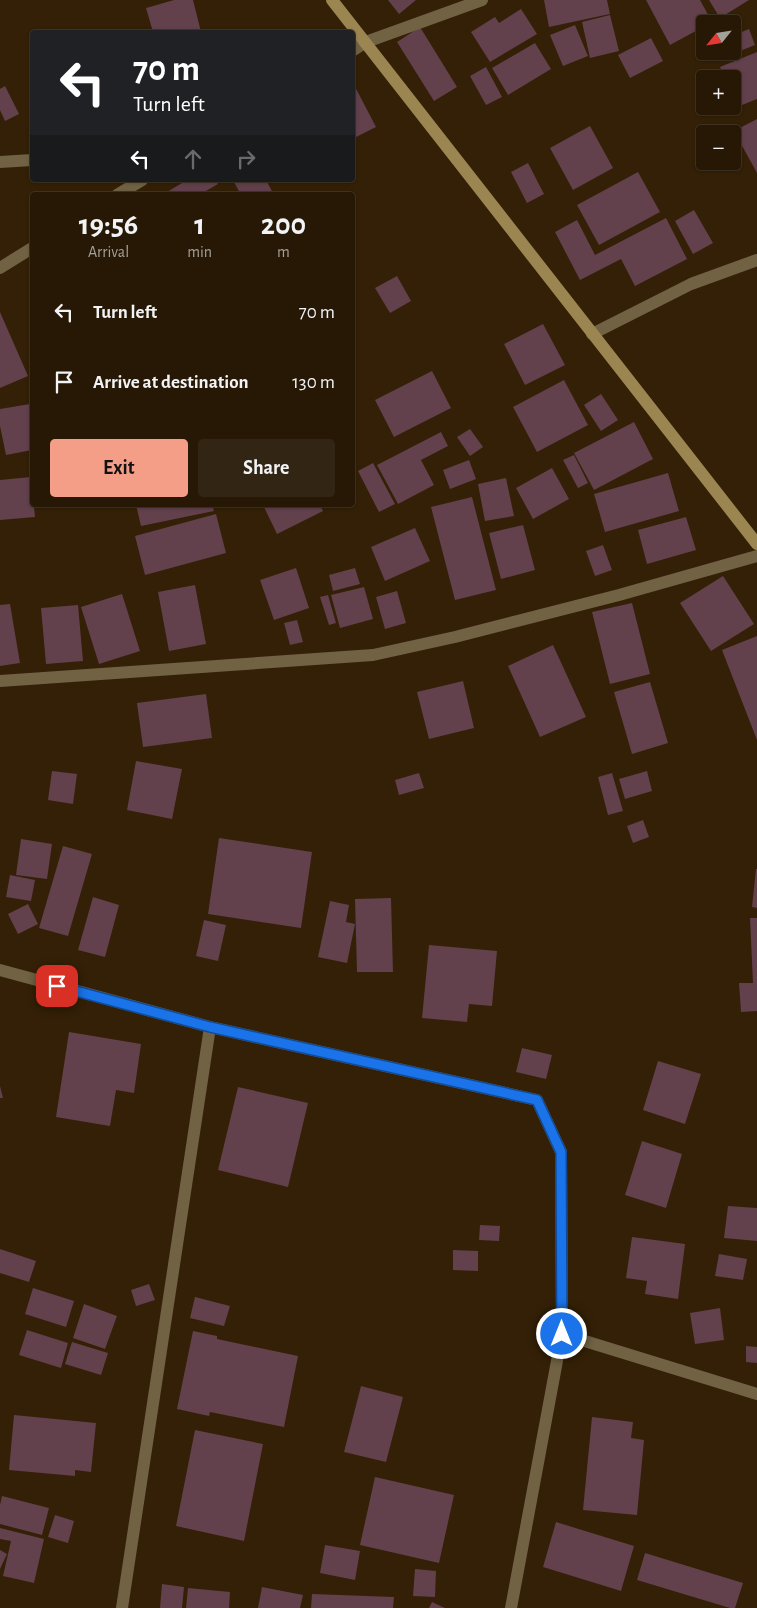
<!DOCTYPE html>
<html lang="en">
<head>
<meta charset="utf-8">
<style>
	:root { --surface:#261804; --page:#322513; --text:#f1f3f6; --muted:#a4a09a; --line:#423726; --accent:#f49e88 }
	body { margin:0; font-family:"Alegreya Sans",sans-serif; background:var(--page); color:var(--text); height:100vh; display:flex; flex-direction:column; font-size:19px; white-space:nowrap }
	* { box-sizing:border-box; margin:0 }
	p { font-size:16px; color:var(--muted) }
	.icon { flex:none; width:28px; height:28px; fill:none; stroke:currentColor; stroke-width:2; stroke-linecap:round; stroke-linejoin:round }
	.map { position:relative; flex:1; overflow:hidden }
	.drawer { position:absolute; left:30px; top:192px; width:325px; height:315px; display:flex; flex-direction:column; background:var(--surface); border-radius:5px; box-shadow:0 1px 4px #0004,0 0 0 1px var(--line) }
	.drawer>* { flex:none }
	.hud { position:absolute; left:30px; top:30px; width:325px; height:152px; border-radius:5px; box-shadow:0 1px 4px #0004,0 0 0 1px var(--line); background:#202124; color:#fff; overflow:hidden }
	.needle { width:32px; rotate:240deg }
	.tools { position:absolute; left:696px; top:15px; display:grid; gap:10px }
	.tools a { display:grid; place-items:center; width:45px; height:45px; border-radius:5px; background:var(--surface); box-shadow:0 1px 4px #0004,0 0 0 1px var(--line); font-size:25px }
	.pin { position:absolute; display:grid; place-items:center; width:42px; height:42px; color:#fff; margin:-21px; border-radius:10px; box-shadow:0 2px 8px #0006 }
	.me { position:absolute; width:55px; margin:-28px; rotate:0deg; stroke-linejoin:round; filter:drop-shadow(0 0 4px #0008) }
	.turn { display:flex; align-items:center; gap:18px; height:105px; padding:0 20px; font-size:22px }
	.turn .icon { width:65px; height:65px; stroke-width:2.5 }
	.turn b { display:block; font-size:35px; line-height:42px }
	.lanes { display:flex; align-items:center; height:48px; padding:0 20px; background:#0003; justify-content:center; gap:25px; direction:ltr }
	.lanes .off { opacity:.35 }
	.eta { display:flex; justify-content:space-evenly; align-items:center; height:85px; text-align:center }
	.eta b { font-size:30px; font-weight:700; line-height:35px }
	.button { display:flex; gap:10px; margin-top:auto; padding:10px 20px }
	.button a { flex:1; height:58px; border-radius:5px; background:var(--accent); color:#111; font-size:20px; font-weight:700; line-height:58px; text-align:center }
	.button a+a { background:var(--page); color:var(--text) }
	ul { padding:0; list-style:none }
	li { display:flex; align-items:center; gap:15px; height:70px; padding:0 20px }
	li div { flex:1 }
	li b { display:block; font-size:19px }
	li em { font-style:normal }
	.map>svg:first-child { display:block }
	.building { fill:#62404c }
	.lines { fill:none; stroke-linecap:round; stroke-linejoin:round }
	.street { stroke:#706243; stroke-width:12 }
	.secondary { stroke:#9b8551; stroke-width:12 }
	.route-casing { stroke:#114b97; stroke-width:12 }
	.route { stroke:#1a73e8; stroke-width:9 }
</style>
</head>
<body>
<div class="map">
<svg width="757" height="1608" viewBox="0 0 757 1608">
	<rect width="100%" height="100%" fill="#332006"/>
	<path class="building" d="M174,0H193L201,32H166L165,30L153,32L146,8Z
		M388,0H416L399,14Z
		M544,0H607L610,14L549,27Z
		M646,0H700L712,22L705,24V26L670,45Z
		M709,0H749L720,18Z
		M521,9L537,34L490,62L471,32L495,17L499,23Z
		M610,15L619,51L590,58L582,22Z
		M575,25L588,56L563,66L550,35Z
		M420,27L457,87L434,101L397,42Z
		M749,29L755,45L725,57L722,51H732V36Z
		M651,38L663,61L630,78L618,55Z
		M535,43L551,69L508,95L492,68Z
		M757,52V99L737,107L732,97V79H725L720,67Z
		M486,67L502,97L486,105L470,76Z
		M352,81L376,127L352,139Z
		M5,86L19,114L5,121L0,110V89Z
		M757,119V173L734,131Z
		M590,126L613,168L573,190L550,148Z
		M528,163L544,194L527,203L511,172Z
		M638,172L660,212L599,245L577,205Z
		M187,180H216L218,184L199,195H162Z
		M233,180H266L274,195H241Z
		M694,210L713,243L693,254L675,221Z
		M666,218L687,259L635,286L621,259L580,280L555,232L577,220L595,255Z
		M397,276L411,301L390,313L375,288Z
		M0,312L28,376L0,388Z
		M543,324L565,365L525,385L504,344Z
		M432,371L451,408L394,437L375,400Z
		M564,380L588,425L537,452L513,407Z
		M601,394L618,420L601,431L584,405Z
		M30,404L32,418V450L6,455L0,426V409Z
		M634,422L653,459L594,490L574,453Z
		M470,429L483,447L470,456L457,437Z
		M441,432L448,446L421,460L434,485L398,504L377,465Z
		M574,455L588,483L578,488L563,460Z
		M469,460L476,479L450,489L443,470Z
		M373,463L395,504L379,512L358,471Z
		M552,468L569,499L533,519L516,488Z
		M668,473L679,511L605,532L594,494Z
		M31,477L35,517L0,520V480Z
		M506,478L514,516L485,521L478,484Z
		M472,497L496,590L455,600L431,507Z
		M136,505H212L214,511L141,526Z
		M263,505H320L323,511L277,534Z
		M216,514L226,553L145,575L135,536Z
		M686,517L696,550L647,564L638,530Z
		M523,525L535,570L501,579L489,533Z
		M415,528L430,561L385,581L371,547Z
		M603,545L612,570L595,576L586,551Z
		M296,568L309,608L274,620L260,580Z
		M355,568L360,584L333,591L329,575Z
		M723,576L754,624L711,651L680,603Z
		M195,585L206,644L169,651L158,592Z
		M364,587L373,619L340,628L331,595Z
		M397,591L406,623L385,629L376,597Z
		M122,594L140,651L99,664L81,607Z
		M328,595L336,623L329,625L320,597Z
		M632,603L650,674L610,684L592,612Z
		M10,604L20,663L0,666V605Z
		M78,605L83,661L46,664L41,608Z
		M297,620L303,642L290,645L284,623Z
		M757,636V740L722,650Z
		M553,645L586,717L540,737L508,666Z
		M463,681L474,728L429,739L417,692Z
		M650,682L668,743L632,754L614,692Z
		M206,694L212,738L143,747L137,703Z
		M136,761L182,769L172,819L127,810Z
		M52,771L77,774L73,804L48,800Z
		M647,771L652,791L625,799L619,779Z
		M419,773L424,788L399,795L395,780Z
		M612,773L623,811L608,815L598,777Z
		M643,820L649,837L633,843L627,826Z
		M219,838L312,852L301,928L208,914Z
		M21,839L52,844L47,879L16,875Z
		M63,846L92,854L68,936L39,928Z
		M756,869H757V908L752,907Z
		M10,875L35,880L31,901L6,897Z
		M93,897L119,905L105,957L78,950Z
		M391,898L393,972H357L355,899Z
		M330,901L349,905L346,922L355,924L347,963L318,957Z
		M28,904L38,924L18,934L8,914Z
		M750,918H757V1011L741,1012L739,983H753Z
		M204,920L226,925L218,961L196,956Z
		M429,945L497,951L492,1006L469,1004L467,1022L422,1018Z
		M69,1032L141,1044L134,1093L116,1090L110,1126L56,1117Z
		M522,1048L552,1055L546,1079L516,1072Z
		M658,1061L701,1074L685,1124L643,1110Z
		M0,1086L3,1098H0Z
		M238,1087L308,1103L288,1187L218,1170Z
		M642,1141L682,1154L666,1208L625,1195Z
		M728,1206L757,1208V1241L724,1238Z
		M480,1225L500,1226L499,1241L479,1240Z
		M632,1237L685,1244L678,1299L645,1294L647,1281L626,1278Z
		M0,1249L36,1261L29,1282L0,1273Z
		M453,1250L478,1251V1271L453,1270Z
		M719,1254L747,1259L743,1280L715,1276Z
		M149,1284L155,1300L136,1306L131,1290Z
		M33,1288L74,1301L66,1327L25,1314Z
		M195,1297L230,1306L224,1326L190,1318Z
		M84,1304L117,1316L105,1349L73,1338Z
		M720,1308L724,1340L695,1344L690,1313Z
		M27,1330L68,1343L61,1368L19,1355Z
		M193,1331L217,1336V1339L298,1356L284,1427L210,1412L209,1416L177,1409Z
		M72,1342L108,1353L101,1375L65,1364Z
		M746,1346L757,1347V1363L746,1362Z
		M361,1386L403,1397L386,1462L344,1452Z
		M14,1415L96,1423L91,1472L75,1470V1476L9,1470Z
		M592,1417L633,1422L631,1438L644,1440L637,1515L583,1510Z
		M195,1430L263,1444L244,1541L176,1526Z
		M375,1477L454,1495L439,1563L360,1545Z
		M2,1496L49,1508L42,1535L0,1524V1505Z
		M55,1515L74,1521L68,1543L48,1537Z
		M556,1522L634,1546L621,1591L543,1567Z
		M0,1528L44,1539L34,1583L3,1576L11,1541L0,1539Z
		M325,1545L360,1551L355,1580L320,1573Z
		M0,1550L7,1554L0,1569Z
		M645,1553L743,1583L735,1608H730L637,1580Z
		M415,1569L436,1571L435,1597L413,1596Z
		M162,1584L184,1587L182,1608H160Z
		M262,1587L303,1595L300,1608H258Z
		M188,1588L230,1592L229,1608H186Z
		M312,1594L394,1597L393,1608H311Z
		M432,1602L445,1608H429Z"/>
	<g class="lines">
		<path class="street" d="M352,51L366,42L482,0
			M0,162L32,160
			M117,195L142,180
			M0,268L32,248
			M592,334L691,284L757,260
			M0,681L373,655L455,637L619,595L757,556
			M0,970L210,1027L537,1100L561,1152L562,1334L511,1608
			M562,1334L757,1394
			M122,1608L210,1027"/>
		<path class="secondary" d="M332,0L757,544"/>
	</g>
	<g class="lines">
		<defs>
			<path id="route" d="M57,986L210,1027L537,1100L561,1152L562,1334"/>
		</defs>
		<use href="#route" class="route-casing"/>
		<use href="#route" class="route"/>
	</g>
</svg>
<div class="tools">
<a><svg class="needle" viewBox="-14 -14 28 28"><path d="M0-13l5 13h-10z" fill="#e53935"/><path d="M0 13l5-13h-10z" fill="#a4a09a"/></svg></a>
<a>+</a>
<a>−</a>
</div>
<div class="pin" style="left:57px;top:986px;background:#d93025"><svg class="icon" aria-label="arrive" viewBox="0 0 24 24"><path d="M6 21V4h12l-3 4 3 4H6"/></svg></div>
<svg class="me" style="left:562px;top:1334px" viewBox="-20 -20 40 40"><circle r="17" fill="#1a73e8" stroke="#fff" stroke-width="3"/><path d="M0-11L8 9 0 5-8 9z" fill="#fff"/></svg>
<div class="hud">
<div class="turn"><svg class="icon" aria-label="left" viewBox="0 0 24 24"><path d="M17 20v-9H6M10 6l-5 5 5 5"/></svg><div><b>70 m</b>Turn left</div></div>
<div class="lanes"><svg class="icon" aria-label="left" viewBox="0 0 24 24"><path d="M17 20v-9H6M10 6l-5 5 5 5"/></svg><svg class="icon off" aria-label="ahead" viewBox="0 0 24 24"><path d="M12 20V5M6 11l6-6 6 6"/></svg><svg class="icon off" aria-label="right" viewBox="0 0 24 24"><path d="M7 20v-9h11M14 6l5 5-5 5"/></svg></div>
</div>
<section class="drawer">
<div class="eta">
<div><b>19:56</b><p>Arrival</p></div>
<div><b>1</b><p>min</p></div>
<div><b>200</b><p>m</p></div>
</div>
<ul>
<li><svg class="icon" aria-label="left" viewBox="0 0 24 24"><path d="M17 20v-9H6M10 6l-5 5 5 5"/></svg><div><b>Turn left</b></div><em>70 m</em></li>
<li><svg class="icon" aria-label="arrive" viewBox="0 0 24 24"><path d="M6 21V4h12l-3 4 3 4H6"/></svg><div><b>Arrive at destination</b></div><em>130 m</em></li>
</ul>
<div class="button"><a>Exit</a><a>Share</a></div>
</section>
</div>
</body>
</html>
